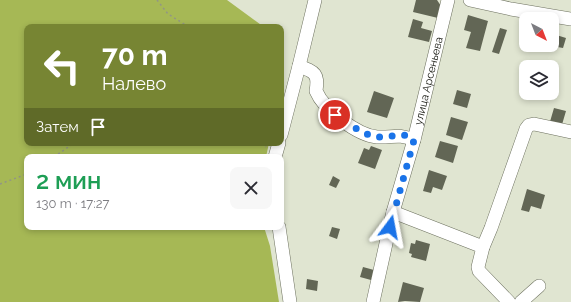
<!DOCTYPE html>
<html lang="ru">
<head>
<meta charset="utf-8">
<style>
	:root { --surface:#fff; --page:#f7f7f7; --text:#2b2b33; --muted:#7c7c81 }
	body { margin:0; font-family:Raleway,sans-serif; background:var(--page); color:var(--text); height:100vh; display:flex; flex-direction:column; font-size:15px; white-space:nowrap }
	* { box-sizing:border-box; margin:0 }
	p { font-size:13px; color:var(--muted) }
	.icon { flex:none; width:22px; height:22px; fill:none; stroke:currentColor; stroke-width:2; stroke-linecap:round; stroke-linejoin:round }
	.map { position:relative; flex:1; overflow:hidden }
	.details { position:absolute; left:24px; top:154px; width:260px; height:76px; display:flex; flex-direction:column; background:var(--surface); border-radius:8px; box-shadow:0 2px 6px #0003 }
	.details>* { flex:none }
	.hud { position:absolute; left:24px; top:24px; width:260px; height:122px; border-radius:8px; box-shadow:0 2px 6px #0003; background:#778533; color:#fff; overflow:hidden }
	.needle { width:26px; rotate:138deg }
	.fabs { position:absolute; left:519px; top:12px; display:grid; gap:8px }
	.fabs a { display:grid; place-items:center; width:40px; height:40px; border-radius:8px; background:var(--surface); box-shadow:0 2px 6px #0003; font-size:20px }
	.pin { position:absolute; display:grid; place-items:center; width:34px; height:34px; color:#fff; margin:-17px; border:2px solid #fff; border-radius:50%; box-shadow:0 1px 4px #0007 }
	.me { position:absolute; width:44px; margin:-22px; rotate:13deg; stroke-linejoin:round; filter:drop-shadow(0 0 3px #0008) }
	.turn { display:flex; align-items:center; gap:14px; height:84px; padding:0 12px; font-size:18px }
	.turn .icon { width:52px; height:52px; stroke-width:2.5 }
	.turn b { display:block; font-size:28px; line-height:34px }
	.then { display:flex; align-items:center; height:38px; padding:0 12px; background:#0003; gap:8px; font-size:15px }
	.round { display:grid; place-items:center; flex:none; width:42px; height:42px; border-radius:8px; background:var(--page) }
	.summary { display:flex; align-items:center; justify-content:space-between; height:68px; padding:0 12px }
	h1 { font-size:24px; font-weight:600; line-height:30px; color:#1e9e55 }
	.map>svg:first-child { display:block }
	.forest { fill:#a6b855 }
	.building { fill:#626655 }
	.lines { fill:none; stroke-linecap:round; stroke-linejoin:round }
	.minor-casing { stroke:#6d715f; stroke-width:14 }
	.path { stroke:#929586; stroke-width:1.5; stroke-dasharray:2 3; stroke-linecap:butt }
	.minor { stroke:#fff; stroke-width:13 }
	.route { stroke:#1a73e8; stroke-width:7; stroke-dasharray:0 12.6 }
	.labels { text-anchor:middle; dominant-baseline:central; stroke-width:3; stroke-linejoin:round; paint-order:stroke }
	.street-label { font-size:11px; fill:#13140d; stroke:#e0e5d1 }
</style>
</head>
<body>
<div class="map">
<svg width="571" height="302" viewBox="0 0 571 302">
	<rect width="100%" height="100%" fill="#e0e5d1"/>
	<path class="forest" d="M0,0H227L264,27H27V143H269L266,157H27V227H264L270,246L279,302H0Z"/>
	<path class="building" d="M416,0H437L441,6L438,18L413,12Z
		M468,15L488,21L480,51L466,48L471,32L464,30Z
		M413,19L423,22L421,28L432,31L429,42L408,37Z
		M500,28L507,30L499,54L492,52Z
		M553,34L566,38L563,48L552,46Z
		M457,90L471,94L467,108L453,104Z
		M374,91L394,98L387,118L367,112Z
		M554,108L566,111L561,128L549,125Z
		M451,117L468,122L462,140L446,135Z
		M440,141L458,146L453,163L435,157Z
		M371,146L382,150L375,169L358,163L364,148L369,150Z
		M429,170L447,176L442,190L433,187L431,193L423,191Z
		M333,176L340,180L336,188L329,185Z
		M527,189L545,195L541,209L531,206L529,212L521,210Z
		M332,227L340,229L337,239L329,236Z
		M416,240L430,244L426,261L411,257L412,254L409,253L411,243L415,244Z
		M363,267L374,270L371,280L360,277Z
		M307,279L318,281L317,291L306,289Z
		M403,282L424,288L420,302L405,301L398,302Z"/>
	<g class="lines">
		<defs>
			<g id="minor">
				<path d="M470,0L511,9L571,19"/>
				<path d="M299,66C315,72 319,74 316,91C324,110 357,135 377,137C393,138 398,133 414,140"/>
				<path d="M281,135L299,66L315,0"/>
				<path d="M275,157L279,143"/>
				<path d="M393,212L483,247L478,267L479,271L509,302"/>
				<path d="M279,227L290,302"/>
				<path d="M483,247L491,228L526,129L529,125L534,124L571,132"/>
				<path id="s1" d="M373,302L393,212L414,140L448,0"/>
				<path d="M521,302L539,286"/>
			</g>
		</defs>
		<use href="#minor" class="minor-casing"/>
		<path class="path" d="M157,0L168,14L189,27
			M281,79L282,78
			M262,143L266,147
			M54,157L74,143
			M0,184L27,174"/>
		<use href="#minor" class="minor"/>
	</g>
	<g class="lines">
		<path class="route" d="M335,115L351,126L371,136L379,137L404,135L414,140L390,227"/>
	</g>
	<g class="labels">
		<g class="street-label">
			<text stroke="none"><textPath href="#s1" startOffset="228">улица Арсеньева</textPath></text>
		</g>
	</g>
</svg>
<div class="fabs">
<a><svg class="needle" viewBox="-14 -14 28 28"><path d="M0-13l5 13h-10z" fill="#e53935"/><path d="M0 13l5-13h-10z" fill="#7c7c81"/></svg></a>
<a><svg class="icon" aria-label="layers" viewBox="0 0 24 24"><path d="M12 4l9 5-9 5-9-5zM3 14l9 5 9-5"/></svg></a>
</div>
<div class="pin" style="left:335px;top:115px;background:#d93025"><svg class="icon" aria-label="arrive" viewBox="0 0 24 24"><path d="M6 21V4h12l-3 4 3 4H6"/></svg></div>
<svg class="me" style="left:390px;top:227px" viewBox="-20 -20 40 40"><path d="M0-17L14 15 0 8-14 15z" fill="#1a73e8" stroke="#fff" stroke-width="4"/></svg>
<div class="hud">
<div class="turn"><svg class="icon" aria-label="left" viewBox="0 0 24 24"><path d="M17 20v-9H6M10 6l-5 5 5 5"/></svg><div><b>70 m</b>Налево</div></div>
<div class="then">Затем<svg class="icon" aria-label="arrive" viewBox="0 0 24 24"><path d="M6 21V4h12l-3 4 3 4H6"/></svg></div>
</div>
<section class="details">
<div class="summary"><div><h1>2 мин</h1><p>130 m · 17:27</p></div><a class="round"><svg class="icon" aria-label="close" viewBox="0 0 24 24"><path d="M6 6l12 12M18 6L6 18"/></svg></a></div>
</section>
</div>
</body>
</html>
